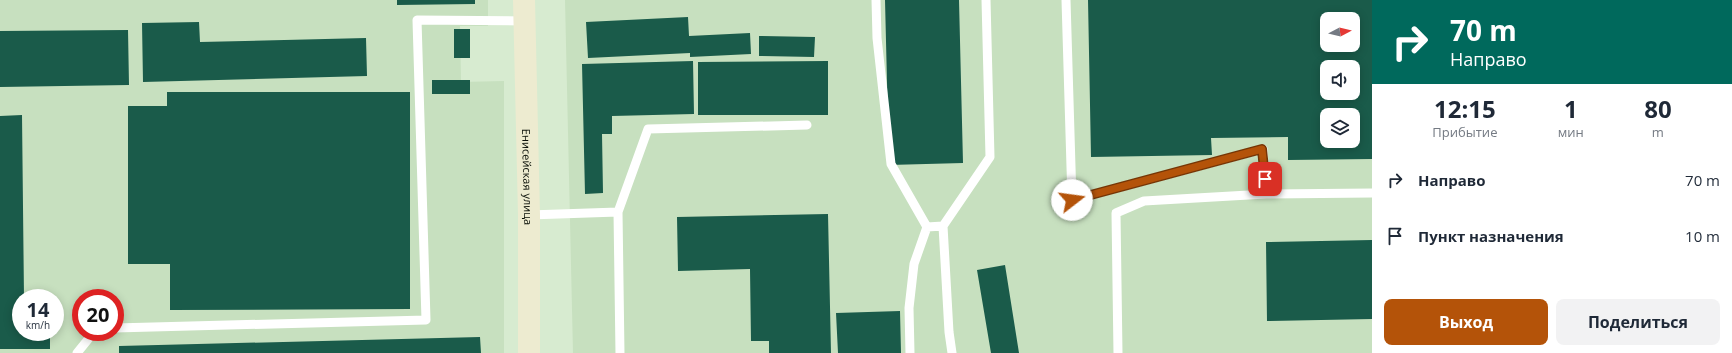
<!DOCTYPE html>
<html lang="ru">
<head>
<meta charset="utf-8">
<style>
	:root { --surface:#fff; --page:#f2f2f3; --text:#1f2937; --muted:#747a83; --accent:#b45309 }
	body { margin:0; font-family:"Open Sans",sans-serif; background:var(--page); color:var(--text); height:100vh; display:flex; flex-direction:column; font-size:15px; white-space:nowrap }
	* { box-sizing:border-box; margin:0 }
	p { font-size:13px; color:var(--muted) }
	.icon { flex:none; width:22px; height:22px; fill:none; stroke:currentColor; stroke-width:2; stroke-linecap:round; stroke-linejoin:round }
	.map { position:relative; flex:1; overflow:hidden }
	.drawer { display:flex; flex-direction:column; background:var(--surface); width:360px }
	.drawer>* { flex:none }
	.hud { background:#00695c; color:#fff; overflow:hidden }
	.needle { width:26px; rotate:83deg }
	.controls { position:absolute; left:1320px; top:12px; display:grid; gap:8px }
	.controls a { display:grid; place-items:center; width:40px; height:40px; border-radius:8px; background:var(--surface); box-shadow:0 2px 10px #0003; font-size:20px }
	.speed { position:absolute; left:12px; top:289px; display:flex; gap:8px; font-size:20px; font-weight:700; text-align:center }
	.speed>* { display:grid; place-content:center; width:52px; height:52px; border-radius:50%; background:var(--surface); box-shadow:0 2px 10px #0003; line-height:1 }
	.speed small { font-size:10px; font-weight:400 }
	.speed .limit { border:6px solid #d22; background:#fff; color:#111 }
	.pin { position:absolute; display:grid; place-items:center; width:34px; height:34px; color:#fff; margin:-17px; border-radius:8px; box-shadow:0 2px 6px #0006 }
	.me { position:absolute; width:44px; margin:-22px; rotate:75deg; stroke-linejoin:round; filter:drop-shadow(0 0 3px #0008) }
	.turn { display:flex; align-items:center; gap:14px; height:84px; padding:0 12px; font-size:18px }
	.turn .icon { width:52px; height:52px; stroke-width:2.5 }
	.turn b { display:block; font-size:28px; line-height:34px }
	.eta { display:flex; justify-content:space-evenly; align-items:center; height:68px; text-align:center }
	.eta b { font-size:24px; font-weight:700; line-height:28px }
	.button { display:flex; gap:8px; margin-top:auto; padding:8px 12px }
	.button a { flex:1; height:46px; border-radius:8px; background:var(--accent); color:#fff; font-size:16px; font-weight:700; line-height:46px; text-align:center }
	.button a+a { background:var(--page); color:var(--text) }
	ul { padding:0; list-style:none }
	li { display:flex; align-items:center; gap:12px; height:56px; padding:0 12px }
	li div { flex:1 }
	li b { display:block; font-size:15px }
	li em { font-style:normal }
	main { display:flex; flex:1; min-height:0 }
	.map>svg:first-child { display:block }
	.built { fill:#c7e0bf; fill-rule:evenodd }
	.building { fill:#1a5b4a; fill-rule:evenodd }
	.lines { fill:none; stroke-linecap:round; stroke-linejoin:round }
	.lane { stroke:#fff; stroke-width:9 }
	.secondary { stroke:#edebd0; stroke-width:22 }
	.route-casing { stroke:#753606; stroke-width:10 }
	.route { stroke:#b45309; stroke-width:7 }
	.labels { text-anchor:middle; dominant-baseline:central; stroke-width:4; stroke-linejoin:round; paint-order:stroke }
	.street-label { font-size:11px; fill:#090f07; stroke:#d7ebd0 }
</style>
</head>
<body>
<main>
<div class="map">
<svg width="1372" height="353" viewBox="0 0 1372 353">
	<rect width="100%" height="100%" fill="#d7ebd0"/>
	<path class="built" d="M0,0H488V26H460L461,82L504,81V353H0ZM21,298H55V332H21ZM81,298H115V332H81Z
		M565,0H1372V353H573ZM1327,19H1353V45H1327ZM1327,67H1353V93H1327ZM1327,115H1353V141H1327Z"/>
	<path class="building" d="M397,0H475V4L397,5Z
		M885,0H959L963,163L889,165Z
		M1088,0H1372V159L1288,160V137L1211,138L1212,155L1091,157ZM1327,19H1353V45H1327ZM1327,67H1353V93H1327ZM1327,115H1353V141H1327Z
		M688,17L689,36L750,33L751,54L690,57V53L588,58L586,22Z
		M199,22L200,42L366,38L367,76L143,82L142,23Z
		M454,29H470V58H454Z
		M128,30L129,85L0,87V31Z
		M759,36L815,37L814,57L759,56Z
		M693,61L694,114L612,116V134H602L603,193L585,194L582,64Z
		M828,61V115H698V62Z
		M432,80H470V94H432Z
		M167,92H410V309L170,310V264H128V106H167Z
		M22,115L24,298H21V332H50V349H0V116Z
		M828,214L831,353H769V341H751L750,269L678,271L677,217Z
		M1372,240V319L1267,321L1266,242Z
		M1005,265L1019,353H991L977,270Z
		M900,311L901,353H838L836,313Z
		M480,337L481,353H119V346Z"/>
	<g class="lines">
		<path class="lane" d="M876,0L877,38L891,164L927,227
			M1066,0L1072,200L1263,149L1266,194
			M618,212L620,353
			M529,215L618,212L648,129L807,125
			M943,226L949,332L952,353
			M115,328L426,320L417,20L525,21
			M77,353L94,332
			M910,353L909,308L914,264L927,227L943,226L990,157L986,0
			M1118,353L1116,213L1144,201L1266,194L1372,193"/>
		<path class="secondary" id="s1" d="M524,0L529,215V353"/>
	</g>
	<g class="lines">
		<defs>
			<path id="route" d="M1072,200L1262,149L1265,179"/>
		</defs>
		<use href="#route" class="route-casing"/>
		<use href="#route" class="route"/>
	</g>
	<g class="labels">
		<g class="street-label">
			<text stroke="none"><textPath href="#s1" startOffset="177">Енисейская улица</textPath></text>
		</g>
	</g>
</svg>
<div class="controls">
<a><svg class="needle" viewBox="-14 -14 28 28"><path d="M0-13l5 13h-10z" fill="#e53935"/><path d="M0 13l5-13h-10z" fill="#747a83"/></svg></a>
<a><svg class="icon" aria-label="sound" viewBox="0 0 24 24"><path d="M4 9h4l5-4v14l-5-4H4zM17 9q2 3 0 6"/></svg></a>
<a><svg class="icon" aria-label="layers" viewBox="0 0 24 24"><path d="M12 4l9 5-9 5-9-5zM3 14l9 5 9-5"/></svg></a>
</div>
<div class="speed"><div>14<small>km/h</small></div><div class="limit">20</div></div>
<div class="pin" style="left:1265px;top:179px;background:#d93025"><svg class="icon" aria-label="arrive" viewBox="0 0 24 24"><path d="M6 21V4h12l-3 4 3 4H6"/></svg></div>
<svg class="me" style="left:1072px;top:200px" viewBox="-20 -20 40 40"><circle r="19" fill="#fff"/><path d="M0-13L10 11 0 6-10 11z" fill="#b45309"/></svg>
</div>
<section class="drawer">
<div class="hud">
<div class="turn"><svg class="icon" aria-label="right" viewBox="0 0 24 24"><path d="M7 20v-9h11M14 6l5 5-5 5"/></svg><div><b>70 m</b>Направо</div></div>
</div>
<div class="eta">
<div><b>12:15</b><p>Прибытие</p></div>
<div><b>1</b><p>мин</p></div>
<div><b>80</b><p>m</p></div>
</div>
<ul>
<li><svg class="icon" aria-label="right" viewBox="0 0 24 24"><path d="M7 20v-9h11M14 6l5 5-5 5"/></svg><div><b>Направо</b></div><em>70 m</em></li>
<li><svg class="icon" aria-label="arrive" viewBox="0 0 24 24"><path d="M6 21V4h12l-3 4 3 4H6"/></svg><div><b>Пункт назначения</b></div><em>10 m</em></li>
</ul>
<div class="button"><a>Выход</a><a>Поделиться</a></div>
</section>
</main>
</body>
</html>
